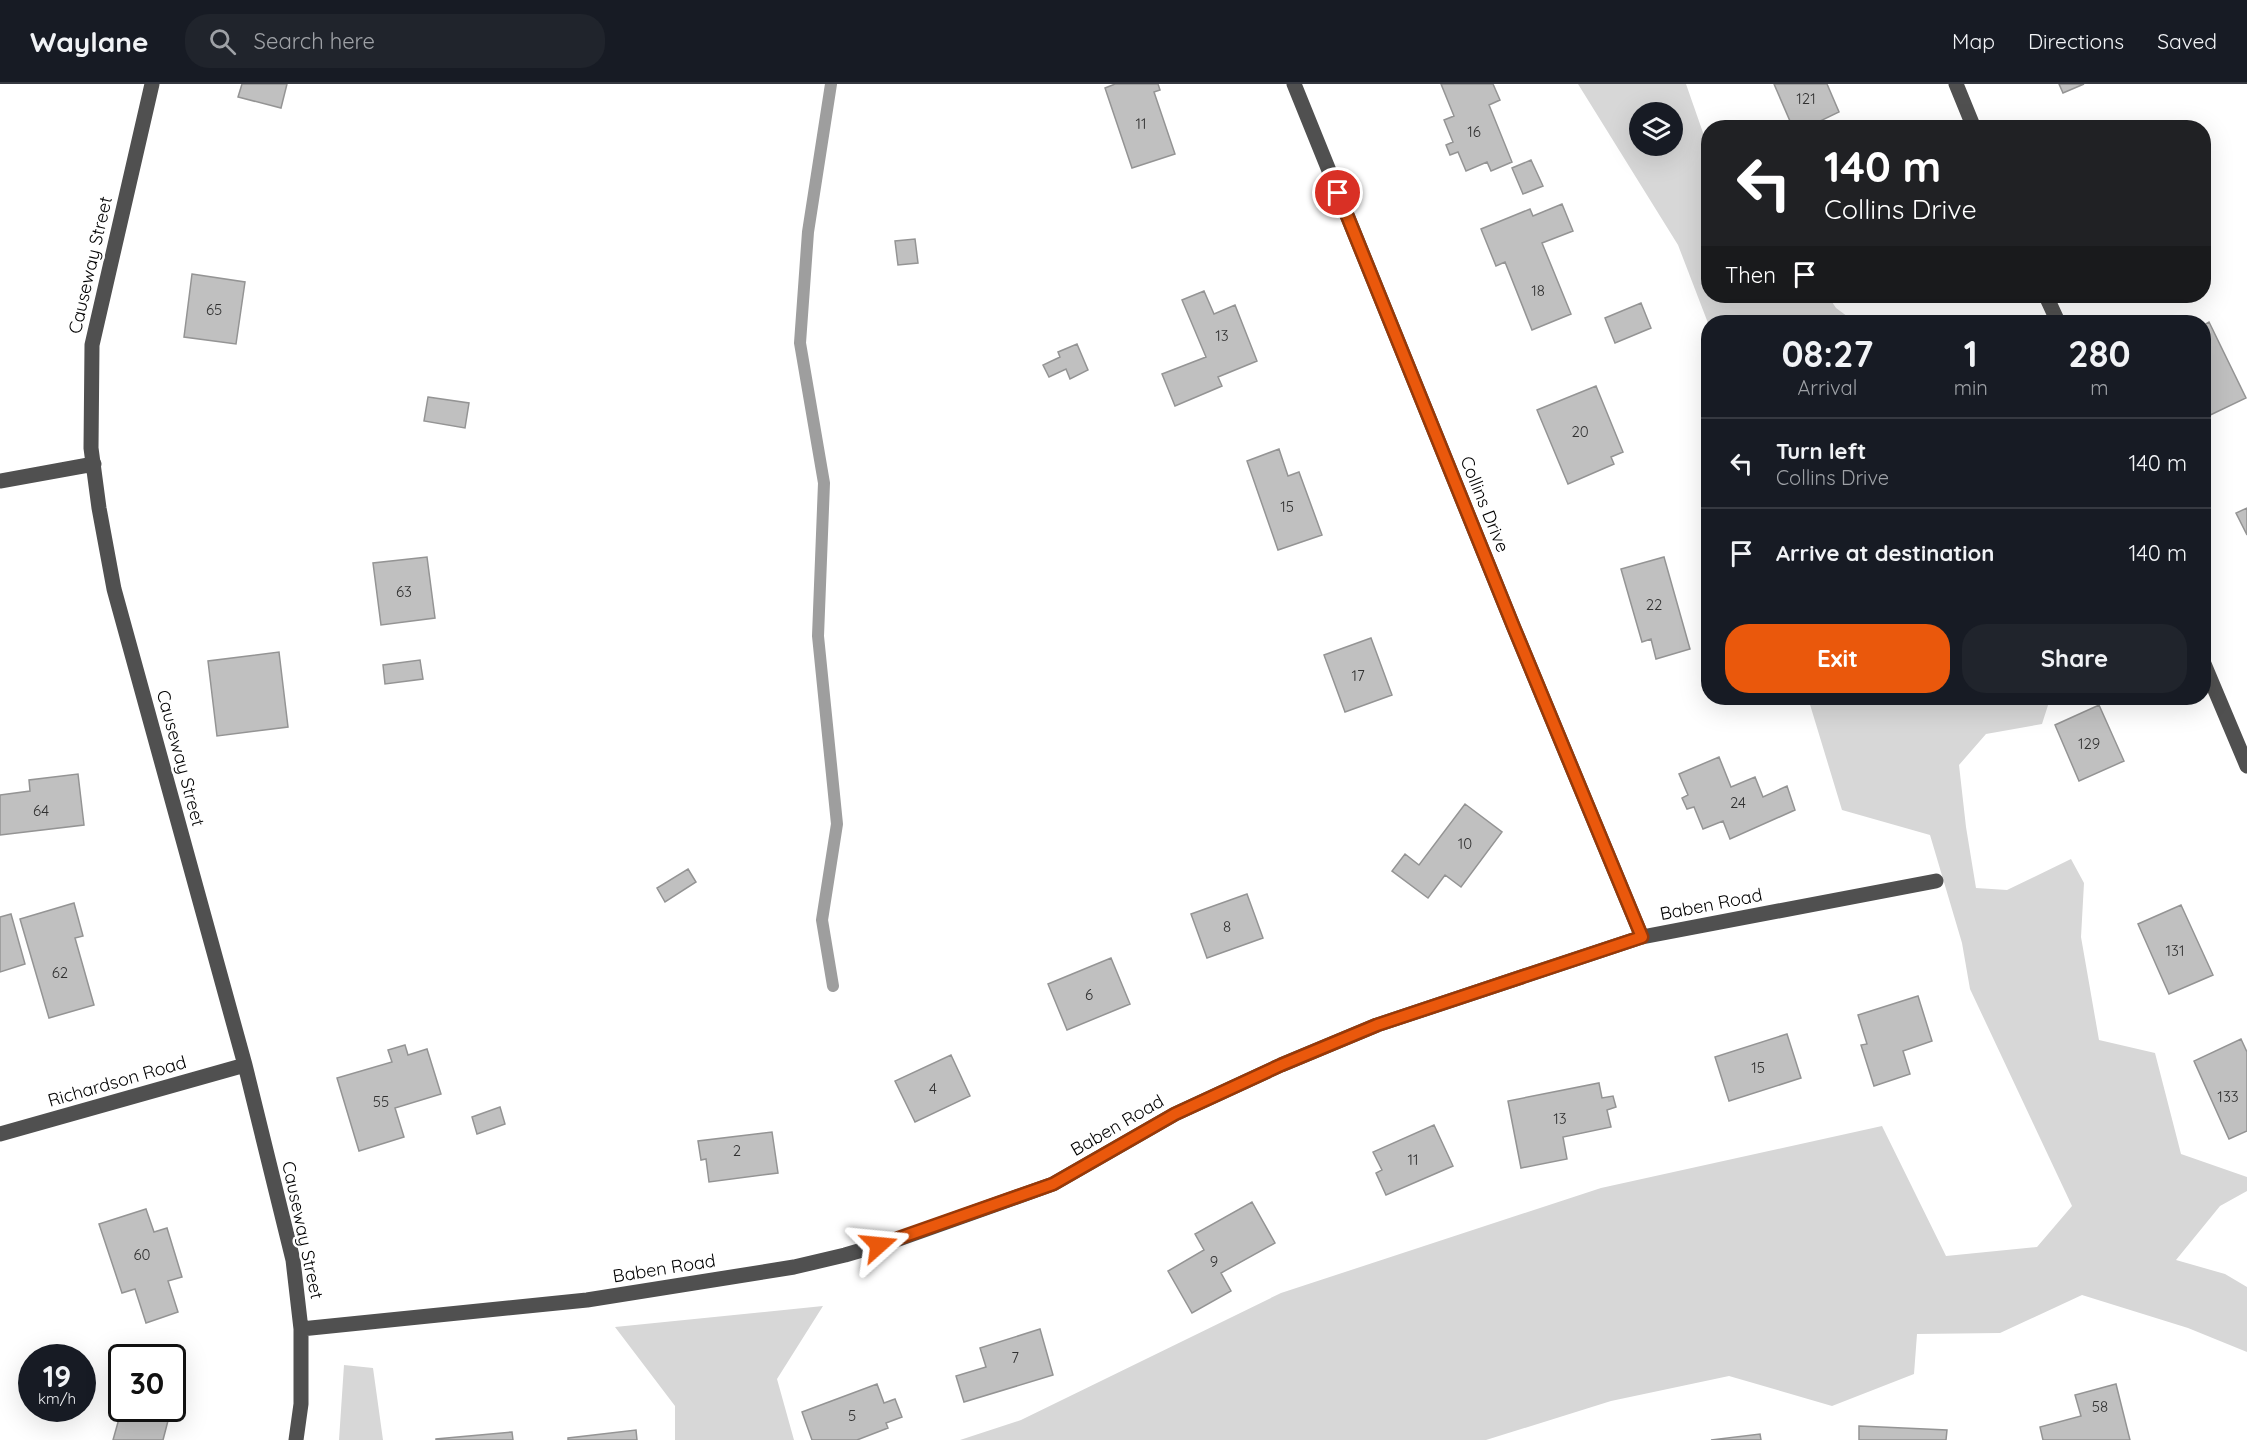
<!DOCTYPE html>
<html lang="en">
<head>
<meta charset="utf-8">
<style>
	:root { --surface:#171b24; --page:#20242c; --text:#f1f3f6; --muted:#9ea1a6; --line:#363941; --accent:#ea580c }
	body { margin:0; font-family:Quicksand,sans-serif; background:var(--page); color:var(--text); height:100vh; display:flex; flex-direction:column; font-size:22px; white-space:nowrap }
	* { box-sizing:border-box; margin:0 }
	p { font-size:20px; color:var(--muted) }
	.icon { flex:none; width:33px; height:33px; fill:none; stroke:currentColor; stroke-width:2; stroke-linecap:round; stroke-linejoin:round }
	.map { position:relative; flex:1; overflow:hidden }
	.details { position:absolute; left:1701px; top:231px; width:510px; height:390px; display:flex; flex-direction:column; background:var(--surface); border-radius:24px; box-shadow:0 6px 24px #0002 }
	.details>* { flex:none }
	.top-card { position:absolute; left:1701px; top:36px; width:510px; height:183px; border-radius:24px; box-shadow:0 6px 24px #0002; background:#202124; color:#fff; overflow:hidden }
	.fabs { position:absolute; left:1629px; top:18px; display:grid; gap:12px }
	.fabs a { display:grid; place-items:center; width:54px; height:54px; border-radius:50%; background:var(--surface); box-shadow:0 6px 24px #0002; font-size:30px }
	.speed { position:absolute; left:18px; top:1260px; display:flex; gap:12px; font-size:30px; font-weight:700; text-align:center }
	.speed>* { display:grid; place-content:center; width:78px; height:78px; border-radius:50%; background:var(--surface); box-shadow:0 6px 24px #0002; line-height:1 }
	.speed small { font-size:15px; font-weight:400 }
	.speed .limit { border:3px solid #111; border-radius:9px; background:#fff; color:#111 }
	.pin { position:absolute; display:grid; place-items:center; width:51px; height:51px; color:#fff; margin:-26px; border:3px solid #fff; border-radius:50%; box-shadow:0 2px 6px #0007 }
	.me { position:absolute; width:66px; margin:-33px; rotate:72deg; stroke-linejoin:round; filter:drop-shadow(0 0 4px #0008) }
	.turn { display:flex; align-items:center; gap:21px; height:126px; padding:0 24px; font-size:27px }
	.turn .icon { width:78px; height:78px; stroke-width:2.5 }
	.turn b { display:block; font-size:42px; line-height:51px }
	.then { display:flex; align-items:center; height:57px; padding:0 24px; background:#0003; gap:12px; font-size:22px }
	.eta { display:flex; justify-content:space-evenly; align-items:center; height:102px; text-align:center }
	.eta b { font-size:36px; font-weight:700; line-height:42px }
	.button { display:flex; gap:12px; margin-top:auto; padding:12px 24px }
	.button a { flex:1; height:69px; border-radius:24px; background:var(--accent); color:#fff; font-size:24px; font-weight:700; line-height:69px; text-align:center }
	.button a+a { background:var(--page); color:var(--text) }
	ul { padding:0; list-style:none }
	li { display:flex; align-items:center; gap:18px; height:90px; padding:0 24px; border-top:2px solid var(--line) }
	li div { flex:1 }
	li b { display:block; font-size:22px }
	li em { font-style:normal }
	header { display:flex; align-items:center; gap:36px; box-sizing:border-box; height:84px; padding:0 30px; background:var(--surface); border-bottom:2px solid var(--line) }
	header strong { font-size:28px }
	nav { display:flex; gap:33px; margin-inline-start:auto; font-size:21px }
	.search { width:420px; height:54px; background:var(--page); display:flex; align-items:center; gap:15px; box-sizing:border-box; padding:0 21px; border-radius:24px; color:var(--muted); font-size:22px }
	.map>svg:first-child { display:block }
	.green { fill:#d7d7d7; fill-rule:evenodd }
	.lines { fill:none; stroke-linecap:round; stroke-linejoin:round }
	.stream { stroke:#9e9e9e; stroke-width:12 }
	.building { fill:#c0c0c0; stroke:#949494; stroke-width:1.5 }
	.minor { stroke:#505050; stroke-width:15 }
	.route-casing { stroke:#983908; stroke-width:15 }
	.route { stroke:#ea580c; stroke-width:10 }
	.labels { text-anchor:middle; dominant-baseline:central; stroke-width:5; stroke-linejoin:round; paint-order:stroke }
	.number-label { font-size:15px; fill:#303030 }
	.street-label { font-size:18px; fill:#000; stroke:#fff }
</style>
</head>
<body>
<header>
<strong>Waylane</strong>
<div class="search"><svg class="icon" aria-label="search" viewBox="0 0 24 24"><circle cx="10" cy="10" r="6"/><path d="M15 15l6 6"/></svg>Search here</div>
<nav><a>Map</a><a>Directions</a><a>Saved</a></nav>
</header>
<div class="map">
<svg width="2247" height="1356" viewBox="0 0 2247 1356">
	<rect width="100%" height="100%" fill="#fff"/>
	<path class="green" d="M1578,0H1686L1708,63V212H1828L1836,224L1855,238L1708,239L1678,161ZM1640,28H1672V62H1640Z
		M1808,614H2034L2049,618L2042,640L1986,650L1959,681L1966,743L1976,804L2007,806L2071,775L2084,799L2081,853L2099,956L2155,969L2181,1070L2247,1093V1107L2220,1122L2176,1176L2225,1190L2247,1203V1268L2188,1244L2082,1211L2000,1249L1917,1250L1914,1290L1832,1322L1729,1292L1611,1317L1486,1356H960L1021,1336L1281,1209L1601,1104L1882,1042L1946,1172L2037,1163L2072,1122L1970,905L1962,859L1930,751L1842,726Z
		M823,1222L777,1295L794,1356H675V1322L615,1243Z
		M344,1281L373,1284L383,1356H339Z"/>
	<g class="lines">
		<path class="stream" d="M831,0L808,148L800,259L824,399L818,552L837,740L822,836L833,902"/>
	</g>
	<path class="building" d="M242,0H287L281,24L238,13Z
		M1115,0H1158L1160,6L1154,8L1175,70L1132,84L1105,4Z
		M1441,0H1493L1500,16L1489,21L1512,78L1491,87L1487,78L1466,87L1458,68L1450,71L1446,61L1453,58L1444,36L1454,32Z
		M1774,0H1827L1839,28L1818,38L1821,44H1793Z
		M2059,0H2084L2063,9Z
		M1531,76L1543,102L1523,110L1512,84Z
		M1562,120L1573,147L1542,159L1571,230L1532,246L1505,178L1496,182L1481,145L1530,125L1533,132Z
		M915,155L918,179L898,181L895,157Z
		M192,190L245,198L236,260L184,253Z
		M1204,207L1214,230L1235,221L1257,277L1218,293L1222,302L1175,322L1162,290L1206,273L1182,216Z
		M1641,219L1651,244L1615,259L1605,234Z
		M2209,238L2246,314L2204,334V241Z
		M1077,260L1088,286L1070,295L1066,285L1049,293L1043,281L1060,273L1058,268Z
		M1596,302L1623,368L1611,373L1614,380L1568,400L1537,326Z
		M428,313L469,319L465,344L424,337Z
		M1279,365L1288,392L1299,388L1322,451L1278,466L1247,377Z
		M2247,424V451L2236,429Z
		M427,473L435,534L381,541L373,479Z
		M1664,473L1690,565L1656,575L1651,555L1642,558L1621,485Z
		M1371,554L1392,611L1345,628L1324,571Z
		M279,568L288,643L217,652L208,577Z
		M420,576L423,595L385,600L383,581Z
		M2099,621L2124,677L2079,697L2055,641Z
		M1719,673L1731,703L1755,693L1763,713L1787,702L1795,726L1730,755L1723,737L1703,745L1694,723L1687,725L1682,714L1688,711L1679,690Z
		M78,690L84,741L0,751V711L30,707L29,696Z
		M1465,720L1502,748L1461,803L1445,791L1428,814L1392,787L1405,770L1419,781Z
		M688,785L696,798L665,818L657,804Z
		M1247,810L1263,854L1207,874L1191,830Z
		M74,819L83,852L75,854L94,921L49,934L20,835Z
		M2181,821L2213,891L2169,910L2138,840Z
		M11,830L25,880L0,888V833Z
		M1111,874L1130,920L1067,946L1048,900Z
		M1918,912L1932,957L1903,967L1910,990L1874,1002L1861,961L1867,960L1858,931Z
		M1787,950L1801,994L1729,1017L1715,973Z
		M2241,955L2247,968V1047L2229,1055L2194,977Z
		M405,961L408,971L427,965L441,1010L395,1024L404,1053L359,1067L337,994L392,978L388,966Z
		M951,971L970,1012L915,1038L895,997Z
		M1599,999L1602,1014L1613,1012L1616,1023L1607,1026L1611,1043L1563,1053L1567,1075L1521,1084L1508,1017Z
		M500,1023L505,1040L477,1050L472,1033Z
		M1434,1041L1453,1082L1386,1111L1376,1089L1382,1086L1373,1068Z
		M772,1048L778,1089L709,1098L706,1075L701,1076L698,1057Z
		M1252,1118L1275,1159L1221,1189L1231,1207L1192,1229L1168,1187L1204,1166L1195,1150Z
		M146,1125L154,1148L167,1144L182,1193L168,1197L178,1228L146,1239L135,1205L122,1209L99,1140Z
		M1040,1245L1053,1291L964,1318L956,1292L986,1283L980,1264Z
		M877,1300L884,1319L895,1315L902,1333L886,1339L888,1344L857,1356H812L802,1328Z
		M2116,1300L2130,1356H2043L2040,1343L2081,1332L2075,1311Z
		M122,1324H155L170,1329L163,1356H113Z
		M1859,1342L1947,1346L1946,1356H1859Z
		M636,1346L637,1356H568V1354Z
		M512,1348L513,1356H436V1355Z
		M1760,1350L1761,1356H1711Z"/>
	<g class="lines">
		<path class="minor" d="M152,0L92,261L91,364L99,424L114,505L245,981L293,1176L301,1245V1320L296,1356
			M1294,0L1514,544L1642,853
			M1956,0L1974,44
			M2046,212L2058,238
			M0,397L94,380
			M2204,580L2247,682
			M0,1050L245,981
			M301,1245L587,1216L794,1183L845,1171L896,1156L1053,1100L1175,1030L1281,981L1377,941L1642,853L1936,797"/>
	</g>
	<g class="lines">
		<defs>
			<path id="route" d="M879,1161L1053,1100L1175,1030L1281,981L1377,941L1642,853L1514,544L1338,109"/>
		</defs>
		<use href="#route" class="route-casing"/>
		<use href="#route" class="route"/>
	</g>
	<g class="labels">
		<g class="number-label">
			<text x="1806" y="14">121</text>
			<text x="1141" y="39">11</text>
			<text x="1474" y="47">16</text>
			<text x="1538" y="206">18</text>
			<text x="214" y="225">65</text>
			<text x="1222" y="251">13</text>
			<text x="1580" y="347">20</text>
			<text x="1287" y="422">15</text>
			<text x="404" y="507">63</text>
			<text x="1654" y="520">22</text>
			<text x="1358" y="591">17</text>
			<text x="2089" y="659">129</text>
			<text x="1738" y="718">24</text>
			<text x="41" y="726">64</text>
			<text x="1465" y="759">10</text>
			<text x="1227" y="842">8</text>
			<text x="2175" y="866">131</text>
			<text x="60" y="888">62</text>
			<text x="1089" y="910">6</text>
			<text x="1758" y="983">15</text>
			<text x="933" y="1004">4</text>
			<text x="2228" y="1012">133</text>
			<text x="381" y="1017">55</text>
			<text x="1560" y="1034">13</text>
			<text x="737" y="1066">2</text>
			<text x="1413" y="1075">11</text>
			<text x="142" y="1170">60</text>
			<text x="1214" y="1177">9</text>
			<text x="1015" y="1273">7</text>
			<text x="2100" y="1322">58</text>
			<text x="852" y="1331">5</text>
		</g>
		<g class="street-label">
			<text transform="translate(90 181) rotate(-77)">Causeway Street</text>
			<text transform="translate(1485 420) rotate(68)">Collins Drive</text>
			<text transform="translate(181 674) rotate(75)">Causeway Street</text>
			<text transform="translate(1711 820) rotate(-11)">Baben Road</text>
			<text transform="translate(117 997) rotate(-16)">Richardson Road</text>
			<text transform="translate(1117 1041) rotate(-30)">Baben Road</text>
			<text transform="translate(303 1146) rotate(78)">Causeway Street</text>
			<text transform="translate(664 1184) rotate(-9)">Baben Road</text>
		</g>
	</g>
</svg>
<div class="fabs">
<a><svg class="icon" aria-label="layers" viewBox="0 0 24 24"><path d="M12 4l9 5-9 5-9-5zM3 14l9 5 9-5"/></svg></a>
</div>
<div class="speed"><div>19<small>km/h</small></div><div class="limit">30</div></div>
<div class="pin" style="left:1338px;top:109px;background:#d93025"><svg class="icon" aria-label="arrive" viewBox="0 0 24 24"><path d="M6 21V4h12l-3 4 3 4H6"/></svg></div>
<svg class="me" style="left:879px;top:1161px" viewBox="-20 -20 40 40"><path d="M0-17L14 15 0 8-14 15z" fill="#ea580c" stroke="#fff" stroke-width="4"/></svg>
<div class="top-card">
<div class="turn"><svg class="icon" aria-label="left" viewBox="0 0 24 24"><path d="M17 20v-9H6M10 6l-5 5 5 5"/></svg><div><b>140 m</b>Collins Drive</div></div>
<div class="then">Then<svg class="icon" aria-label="arrive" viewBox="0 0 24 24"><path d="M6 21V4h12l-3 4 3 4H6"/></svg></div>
</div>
<section class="details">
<div class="eta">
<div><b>08:27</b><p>Arrival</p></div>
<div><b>1</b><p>min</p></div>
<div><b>280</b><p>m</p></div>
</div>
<ul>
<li><svg class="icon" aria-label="left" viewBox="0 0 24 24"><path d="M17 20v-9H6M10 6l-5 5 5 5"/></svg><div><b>Turn left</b><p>Collins Drive</p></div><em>140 m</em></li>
<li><svg class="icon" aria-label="arrive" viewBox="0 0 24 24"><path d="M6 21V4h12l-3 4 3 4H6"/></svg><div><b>Arrive at destination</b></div><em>140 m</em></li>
</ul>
<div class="button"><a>Exit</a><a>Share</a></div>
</section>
</div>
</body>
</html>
